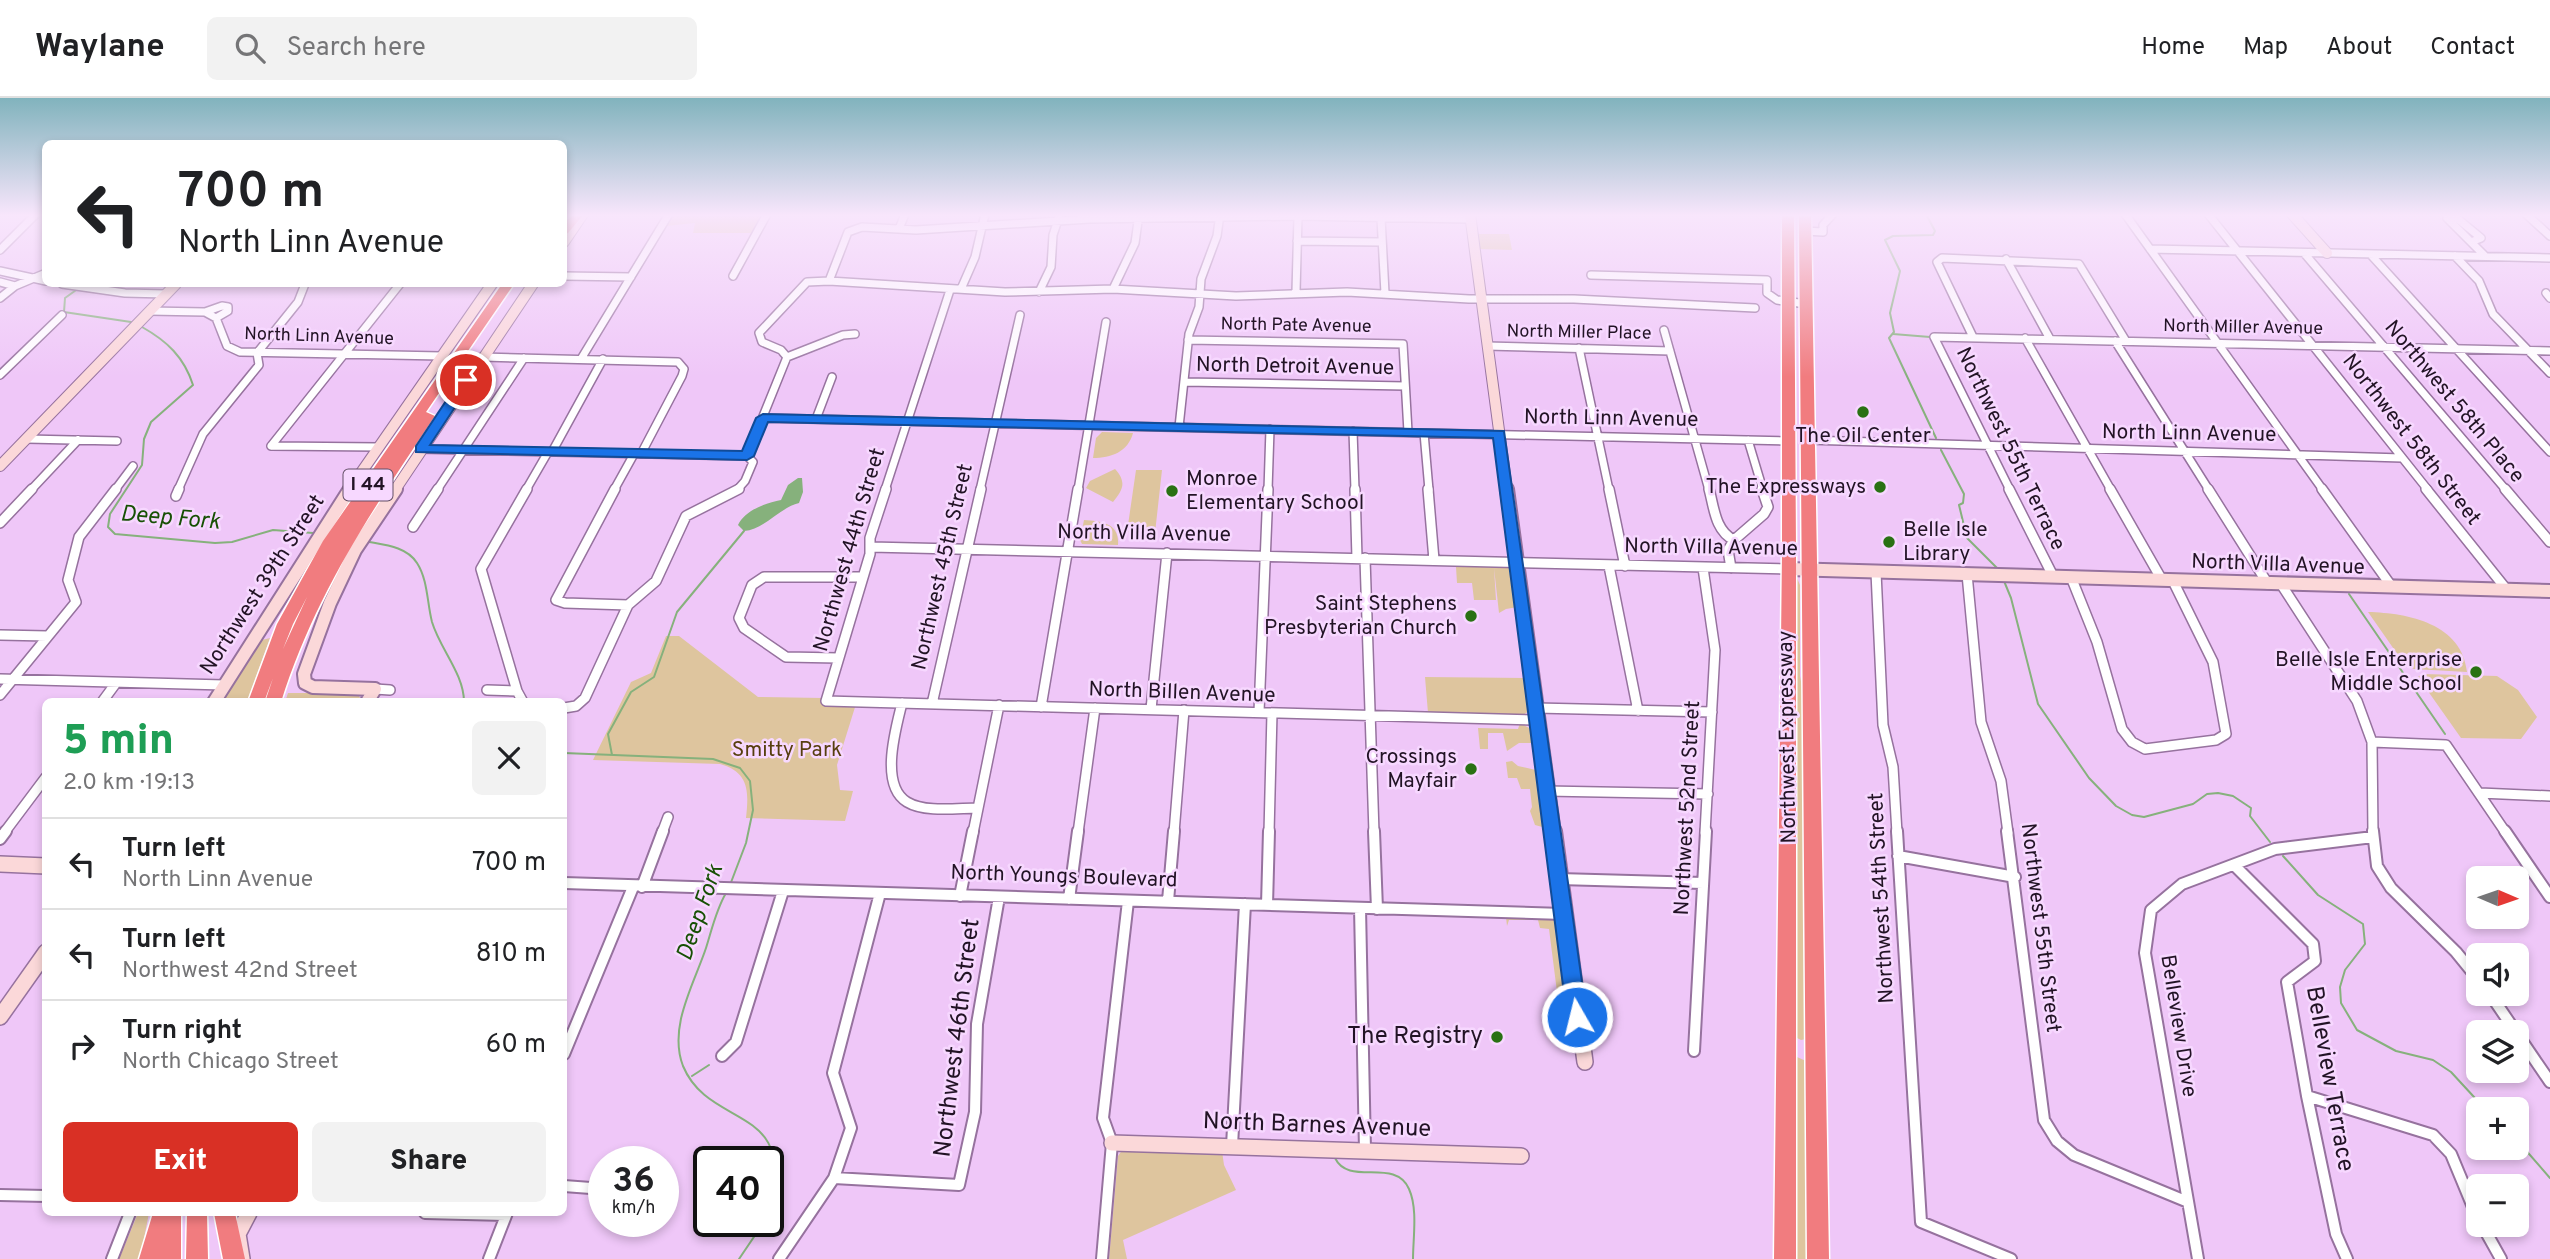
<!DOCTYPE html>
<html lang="en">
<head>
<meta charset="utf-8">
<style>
	:root { --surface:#fff; --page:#f2f2f2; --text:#202124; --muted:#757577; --line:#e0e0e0; --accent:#d93025 }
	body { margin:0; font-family:Overpass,sans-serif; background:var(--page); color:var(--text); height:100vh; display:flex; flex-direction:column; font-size:26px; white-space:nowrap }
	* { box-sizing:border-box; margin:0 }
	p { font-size:23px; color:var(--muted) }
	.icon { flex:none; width:38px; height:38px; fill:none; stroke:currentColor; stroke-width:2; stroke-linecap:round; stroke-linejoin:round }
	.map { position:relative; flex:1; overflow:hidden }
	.details { position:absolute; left:42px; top:600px; width:525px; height:518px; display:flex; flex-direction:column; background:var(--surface); border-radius:10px; box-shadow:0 4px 10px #0003 }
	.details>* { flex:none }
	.top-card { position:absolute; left:42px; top:42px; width:525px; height:147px; border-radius:10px; box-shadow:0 4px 10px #0003; background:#fff; color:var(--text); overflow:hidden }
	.needle { width:46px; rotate:92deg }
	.fabs { position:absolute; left:2466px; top:768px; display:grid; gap:14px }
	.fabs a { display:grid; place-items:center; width:63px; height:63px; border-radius:10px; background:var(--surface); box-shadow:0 4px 10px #0003; font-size:35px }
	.speed { position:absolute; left:588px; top:1048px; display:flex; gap:14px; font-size:35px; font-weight:700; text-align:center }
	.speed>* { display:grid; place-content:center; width:91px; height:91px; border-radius:50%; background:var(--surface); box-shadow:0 4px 10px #0003; line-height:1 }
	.speed small { font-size:18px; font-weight:400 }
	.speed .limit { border:4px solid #111; border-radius:10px; background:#fff; color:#111 }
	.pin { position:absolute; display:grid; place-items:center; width:60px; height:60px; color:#fff; margin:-30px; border:4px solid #fff; border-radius:50%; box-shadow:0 2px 7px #0007 }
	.me { position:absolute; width:77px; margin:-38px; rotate:352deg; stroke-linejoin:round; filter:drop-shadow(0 0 5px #0008) }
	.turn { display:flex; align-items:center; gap:24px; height:147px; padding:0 21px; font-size:32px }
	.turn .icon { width:91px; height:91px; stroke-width:2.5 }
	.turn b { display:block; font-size:49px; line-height:60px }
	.round { display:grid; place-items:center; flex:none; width:74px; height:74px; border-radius:10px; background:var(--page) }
	.headline { display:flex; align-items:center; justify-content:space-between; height:119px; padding:0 21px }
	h1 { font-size:42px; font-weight:800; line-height:52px; color:#1e9e55 }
	.action { display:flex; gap:14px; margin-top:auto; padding:14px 21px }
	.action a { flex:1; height:80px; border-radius:10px; background:var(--accent); color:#fff; font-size:28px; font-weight:800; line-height:80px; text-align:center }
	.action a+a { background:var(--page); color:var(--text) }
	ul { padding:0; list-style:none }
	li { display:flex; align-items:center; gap:21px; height:91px; padding:0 21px; border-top:2px solid var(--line) }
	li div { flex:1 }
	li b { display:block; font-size:26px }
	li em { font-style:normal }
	header { display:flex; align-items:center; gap:42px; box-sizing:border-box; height:98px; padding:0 35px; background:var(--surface); border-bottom:2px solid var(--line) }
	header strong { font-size:33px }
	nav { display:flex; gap:38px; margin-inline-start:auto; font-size:24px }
	.search { width:490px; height:63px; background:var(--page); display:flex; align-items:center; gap:18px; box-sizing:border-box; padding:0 24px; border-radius:10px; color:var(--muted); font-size:26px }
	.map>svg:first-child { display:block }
	.green { fill:#dec59e }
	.water { fill:#86b17c }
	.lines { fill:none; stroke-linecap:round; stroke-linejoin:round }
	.stream { stroke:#86b17c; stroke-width:2 }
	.street-far2-casing { stroke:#96729e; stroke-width:10 }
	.street-far1-casing { stroke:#96729e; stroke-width:12 }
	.street-casing { stroke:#96729e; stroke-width:14 }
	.secondary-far2-casing { stroke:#96729e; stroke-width:12 }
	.secondary-far1-casing { stroke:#96729e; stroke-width:16 }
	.secondary-casing { stroke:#96729e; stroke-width:18 }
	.highway-casing { stroke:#fff; stroke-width:3 }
	.street-far2 { stroke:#fff; stroke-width:7 }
	.street-far1 { stroke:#fff; stroke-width:9 }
	.street { stroke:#fff; stroke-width:10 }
	.secondary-far2 { stroke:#fbd8d9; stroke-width:10 }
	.secondary-far1 { stroke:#fbd8d9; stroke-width:12 }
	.secondary { stroke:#fbd8d9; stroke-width:15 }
	.highway { fill:#f17c7f; fill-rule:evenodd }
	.route { fill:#1a73e8; stroke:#114b97; stroke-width:2 }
	.poi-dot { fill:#297113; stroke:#f7d8ff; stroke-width:2.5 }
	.labels { text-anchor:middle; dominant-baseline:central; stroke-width:5; stroke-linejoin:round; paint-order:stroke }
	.far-street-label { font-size:18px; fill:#221325; stroke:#f7d8ff }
	.shield { fill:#f7d8ff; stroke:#624e66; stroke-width:2 }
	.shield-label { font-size:19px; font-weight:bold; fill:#221325 }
	.street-label { font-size:21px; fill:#221325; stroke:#f7d8ff }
	.poi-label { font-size:21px; fill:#221325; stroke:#f7d8ff; text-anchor:end }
	.park-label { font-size:21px; fill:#563e0e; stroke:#f7d8ff }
	.water-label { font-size:23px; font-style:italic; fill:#175004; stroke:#f7d8ff }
	.near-poi-label { font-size:24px; fill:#221325; stroke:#f7d8ff; text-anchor:end }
	.near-street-label { font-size:24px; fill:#221325; stroke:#f7d8ff }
</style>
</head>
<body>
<header>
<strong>Waylane</strong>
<div class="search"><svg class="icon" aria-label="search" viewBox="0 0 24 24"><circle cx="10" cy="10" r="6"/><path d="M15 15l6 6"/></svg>Search here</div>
<nav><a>Home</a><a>Map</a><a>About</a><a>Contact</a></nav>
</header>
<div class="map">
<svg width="2550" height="1161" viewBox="0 0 2550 1161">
	<rect width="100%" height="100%" fill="#efc7f8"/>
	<path class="green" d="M673,116H764L754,135H693L695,125L666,128Z
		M1477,136H1509L1512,152L1479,151Z
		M1102,334L1133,335C1128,354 1111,360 1093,360L1096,340Z
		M1115,371C1127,384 1123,392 1113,404L1086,390L1090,383Z
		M1136,372H1162L1155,435L1127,434Z
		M1084,422C1101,423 1120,425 1118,447L1082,446L1080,442Z
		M1449,467H1509L1513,470L1518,509L1506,511L1499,515L1494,470L1496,502H1474L1472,485H1457L1456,469Z
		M1797,480L1800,487V578L1804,599L1806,941L1801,942L1795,939L1794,485Z
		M2368,514C2409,515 2462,526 2467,574L2414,571L2405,567Z
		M666,538H679L758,599L823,600L822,606H856L837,667L840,692L853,693L845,723L746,720C749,693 749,674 720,666L593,662L631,584L651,575Z
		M270,540L247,604H219L258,543Z
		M2422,576L2497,578L2518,592L2537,619L2521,641L2461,640L2418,579Z
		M1425,579L1527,580L1533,610L1522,618L1428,615Z
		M288,595H357L362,603L285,604Z
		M1520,625L1535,633L1536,645H1519L1507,653L1503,635H1488V651H1480L1478,630L1518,631Z
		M1512,663L1518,668L1540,673L1546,730L1535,727L1530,713L1532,709L1530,691H1521L1517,680H1508L1506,664Z
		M1506,819L1553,820L1559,825L1574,936L1572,939L1556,936L1562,933L1549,831L1540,830L1538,822H1509L1507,828Z
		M1797,959L1806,963L1809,1161H1794L1795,961Z
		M1123,1051L1222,1053L1224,1067L1236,1092L1123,1142L1127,1161H1109L1118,1058Z
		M138,1115H149L140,1161H119Z"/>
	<path class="water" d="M798,380H802L803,394L799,405C779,410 765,431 744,433L738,427C745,412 766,405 781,402L788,387Z"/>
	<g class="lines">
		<path class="stream" d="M1926,116L1935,133L1933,137L1893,138L1885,142L1900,173L1890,215L1894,234L1889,240L1936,340
			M79,190L65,200L64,214L131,224
			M142,229C167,243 184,259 193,287L151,324L144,341L142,367L110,416L108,429L115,436L215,445L232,444L273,432L313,435
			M1893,236L1930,239
			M1941,352L1964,396L1963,405L1959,407L1967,440L1999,472
			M369,444C386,447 407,449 417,465C428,482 427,505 432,524C440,551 464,576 464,604
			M2004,483L2011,500L2038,606L2089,680L2116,708L2132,717L2144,719L2193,706L2207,696L2218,695L2233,698L2251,710L2250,718L2270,744
			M2349,496L2445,636
			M564,655L713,661L740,670L750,683L753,712L746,745L730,787
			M612,657L608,636L631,594L654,579L677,514L744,433
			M2283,758L2318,797L2363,826L2365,846L2345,872L2340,889L2341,905L2357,932L2396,953L2433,962L2451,974L2486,1012
			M726,795C716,812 712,831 706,850C694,886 668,929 683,968C710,1033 800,1004 768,1113
			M692,978L709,967
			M2516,1041L2550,1080
			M1335,1060C1349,1089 1395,1059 1409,1091C1418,1111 1413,1140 1413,1161
			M739,1161L764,1124"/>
		<defs>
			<path id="street-far2" d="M2125,116L2323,392
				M2208,116L2428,392
				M2526,116L2550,138
				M1381,120L1385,195
				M2447,120L2458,121L2481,140L2471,144Z
				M899,131L905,116
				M1805,133L1823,134V127L1833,116
				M1297,143L1382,144
				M2471,144L2485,158
				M2150,151L2550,160
				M0,152L36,116
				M2304,155L2506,392
				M2371,157L2550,354
				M2455,158L2479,183L2493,216L2550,275
				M2006,161L2050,241
				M0,173L46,183
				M1591,177L1767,182V195L1777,202L1806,206
				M564,178L631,179
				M733,178L767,116
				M829,183L848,134L862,129L916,132L1089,121L1298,118L1470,121
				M0,184L15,188
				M62,186L125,195L166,196
				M961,191L975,159L985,116
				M1113,191L1135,145L1139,116
				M1039,194L1051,169L1053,137L1059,119
				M1296,194L1298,118
				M2546,195L2550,200
				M0,200L15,188L46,175
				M149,213L205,214L216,220L227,248L240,254L441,258
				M205,214L222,208L228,209V213L216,220
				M1664,232L1709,392
				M1973,239L1937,164L1942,160L2079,166L2126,243
				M2025,240L2111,392
				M1188,242L1403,246L1408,334
				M2115,243L2209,392
				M1487,248L1670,253
				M1579,250L1609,392
				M482,259L678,264L684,271L682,278L641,356
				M787,259L843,237L855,236
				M581,261L669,116
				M0,277L62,217
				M1184,284L1405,288
				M763,320L1787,343
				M816,321L832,279
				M1179,329L1189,236L1199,209L1201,181L1217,138L1220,116
				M1353,333L1355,392
				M1424,335L1429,392
				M27,341L117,343
				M1748,342L1763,392
				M1807,342L2402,360
				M271,348L400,186
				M271,348L378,349
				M420,351L747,358
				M552,354L603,261
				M31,392L78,342
				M115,392L133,368
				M178,392L203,336L259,267L257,255L298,204L305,186
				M437,392L524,260
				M526,392L548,354
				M614,392L634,356
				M737,392L745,383L753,364L747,358L787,259L781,252L762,244L759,235L807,184L829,183L1005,194L1113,191L1236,198L1347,194L1469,201H1574L1755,210
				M885,392L950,192
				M980,392L1020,217
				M1078,392L1106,224
				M1268,392L1270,331
				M2010,392L1934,239L2550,253"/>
			<path id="street-far1" d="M615,391L556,502L565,505L628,507
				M886,391L870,440V456L826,603L1537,622
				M1355,391L1357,460
				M1428,391L1434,462
				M1609,391L1625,468
				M1709,391C1714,409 1715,433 1734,442L1728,452L1731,470
				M2009,391L2053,478
				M2110,391L2162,482
				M2208,391L2268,486
				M2322,391L2392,489
				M2426,391L2507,492
				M2505,391L2550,444
				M176,398L179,391
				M0,425L32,391
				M413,429L438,391
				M1734,442L1764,416L1768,409L1762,391
				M871,449L1788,471
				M1365,460L1374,735
				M1609,468L1638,613
				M1703,470L1715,552L1705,735
				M1876,474L1883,627L1893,669L1897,735
				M1967,476L1981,624L2001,683L2008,735
				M2071,479L2097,544L2122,631L2132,644L2145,651L2216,642L2226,636L2213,564L2173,483
				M2281,486L2357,603L2372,644L2373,735
				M0,537L47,538
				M838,560L786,559L744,530L739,520L752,487L764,479H862
				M0,581L224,587
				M375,591L390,592
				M487,592L517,593
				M0,597L76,504L68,482L79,439L116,391
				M102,604L116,585
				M523,604L517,593L481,471L527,391
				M902,605C896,630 879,687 907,704C925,715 958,710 978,710
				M932,606L981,391
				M1041,609L1078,391
				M564,610L576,608L585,600L628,507L656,483L686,418L739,391
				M1536,610L1712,614
				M1151,611L1167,455
				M1259,614L1268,391
				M2372,644L2446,647L2506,735
				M1546,693L1708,696
				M2480,695L2550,698
				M4,735L46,679
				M662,735L668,719
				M973,735L999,607
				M1078,735L1095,610
				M1174,735L1184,612
				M1269,735L1272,615"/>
			<path id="street" d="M1374,733L1377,811
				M1897,733L1921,1124L2011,1161
				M2007,733L2044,1022L2057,1043L2074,1057L2188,1104
				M2373,733L2377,768L2391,790L2456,854L2478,881
				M2505,733L2550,799
				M0,741L6,733
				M1898,758L2015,779
				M2234,767L2313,846L2315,863L2287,884L2307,998L2336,1136L2347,1161
				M1559,781L1703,785
				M564,785L1563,816
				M642,789L663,733
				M960,798L973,733
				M1069,801L1078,733
				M1168,803L1174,733
				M1267,807L1269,733
				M1360,810L1365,1052
				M2490,896L2550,984
				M1694,953L1706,733
				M564,956L633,789
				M722,958L736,944L783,793
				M2307,998L2433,1037L2451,1056L2478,1121
				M1232,1048L1245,806
				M834,1080L959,1087L975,1014L977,926L999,799
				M564,1088L604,1091
				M0,1097L46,1098
				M663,1103L667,1104
				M425,1115L506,1117
				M2482,1127L2501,1161
				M112,1161L130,1115
				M489,1161L507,1115
				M779,1161L834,1080L851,1030L833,975L880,795
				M1102,1161L1112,1045L1103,1020L1128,803
				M2198,1161L2145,855L2151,812L2182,786L2275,751L2373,739"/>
			<path id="secondary-far2" d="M1470,116L1507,392
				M2292,116L2327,155
				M564,144L583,116
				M0,368L176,186
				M349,392L492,186
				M395,392L533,186"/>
			<path id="secondary-far1" d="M1507,391L1554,735
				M1788,471L2550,493
				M214,604L350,391
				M367,604L375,591L313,589L305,585L304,576L330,505L355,452L396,391"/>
			<path id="secondary" d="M1554,733L1585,964
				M0,766L46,768
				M0,919L46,854
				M1112,1045L1521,1058
				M242,1161L238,1136L249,1115"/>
			<path id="highway" d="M572,116H584L568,135L564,136V126Z
				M1782,116H1794L1796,455V1161H1774L1782,455Z
				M1799,116H1811L1829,1161H1807Z
				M502,186H514L426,314L435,318C373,411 315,496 281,604H265L273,580L264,604H248L277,526L323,443ZM307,499L283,551L293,526Z
				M153,1115H181V1161H139Z
				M187,1115H207L208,1161H186Z
				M214,1115H235L245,1161H223Z"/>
		</defs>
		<use href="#street-far2" class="street-far2-casing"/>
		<use href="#street-far1" class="street-far1-casing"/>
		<use href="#street" class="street-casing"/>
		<use href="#secondary-far2" class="secondary-far2-casing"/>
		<use href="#secondary-far1" class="secondary-far1-casing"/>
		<use href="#secondary" class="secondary-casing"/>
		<use href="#highway" class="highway-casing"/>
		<use href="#street-far2" class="street-far2"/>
		<use href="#street-far1" class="street-far1"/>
		<use href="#street" class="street"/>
		<use href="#secondary-far2" class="secondary-far2"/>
		<use href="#secondary-far1" class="secondary-far1"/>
		<use href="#secondary" class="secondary"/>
		<use href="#highway" class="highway"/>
	</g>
	<linearGradient id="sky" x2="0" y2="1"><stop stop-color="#81b3bd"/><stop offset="0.42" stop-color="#f8e6fc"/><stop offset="1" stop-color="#f8e6fc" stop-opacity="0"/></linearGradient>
	<rect width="2550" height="279" fill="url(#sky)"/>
	<path class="route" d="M466,278L473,282L430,347L742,353L756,320L763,316L1504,333L1587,919L1584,926L1577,928L1570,926L1567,919L1493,340L768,324L754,358L747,362L416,354V348L462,279Z"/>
	<g class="poi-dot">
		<circle cx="1863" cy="314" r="7"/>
		<circle cx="1880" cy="389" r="7"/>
		<circle cx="1172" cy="393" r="7"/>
		<circle cx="1889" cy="444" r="7"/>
		<circle cx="1471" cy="518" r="7"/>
		<circle cx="2476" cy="574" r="7"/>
		<circle cx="1471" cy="671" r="7"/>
		<circle cx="1497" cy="939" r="7"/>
	</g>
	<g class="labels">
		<g class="far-street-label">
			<text transform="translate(1296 228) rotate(1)">North Pate Avenue</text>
			<text transform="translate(2243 230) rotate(1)">North Miller Avenue</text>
			<text transform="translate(1579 235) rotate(1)">North Miller Place</text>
			<text transform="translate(319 239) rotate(2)">North Linn Avenue</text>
		</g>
		<rect class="shield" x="343.5" y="371.5" width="49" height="31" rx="5"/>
		<g class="shield-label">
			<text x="368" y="387">I 44</text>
		</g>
		<g class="street-label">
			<text transform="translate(1295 269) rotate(1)">North Detroit Avenue</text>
			<text transform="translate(2454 304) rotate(50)">Northwest 58th Place</text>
			<text transform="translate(1611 321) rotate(1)">North Linn Avenue</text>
			<text transform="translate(2189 336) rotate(1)">North Linn Avenue</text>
			<text transform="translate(2411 342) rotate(52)">Northwest 58th Street</text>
			<text transform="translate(2010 351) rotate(64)">Northwest 55th Terrace</text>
			<text transform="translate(1144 436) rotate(1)">North Villa Avenue</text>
			<text transform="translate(1711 450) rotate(1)">North Villa Avenue</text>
			<text transform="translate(850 452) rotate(-74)">Northwest 44th Street</text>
			<text transform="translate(2278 467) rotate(2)">North Villa Avenue</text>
			<text transform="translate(943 469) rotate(-77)">Northwest 45th Street</text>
			<text transform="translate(263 487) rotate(-57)">Northwest 39th Street</text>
			<text transform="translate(1182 595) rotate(2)">North Billen Avenue</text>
			<text transform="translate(1788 639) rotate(-91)">Northwest Expressway</text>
			<text transform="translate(1688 710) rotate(-87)">Northwest 52nd Street</text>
			<text transform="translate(1064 779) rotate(2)">North Youngs Boulevard</text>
			<text transform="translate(1882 800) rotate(-93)">Northwest 54th Street</text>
			<text transform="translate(2040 830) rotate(83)">Northwest 55th Street</text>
			<text transform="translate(2178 928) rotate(81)">Belleview Drive</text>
		</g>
		<g class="poi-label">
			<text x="1863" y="338" text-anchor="middle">The Oil Center</text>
			<text x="1186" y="381" text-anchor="start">Monroe<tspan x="1186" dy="24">Elementary School</tspan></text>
			<text x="1866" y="389">The Expressways</text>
			<text x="1903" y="432" text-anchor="start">Belle Isle<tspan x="1903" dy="24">Library</tspan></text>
			<text x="1457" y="506">Saint Stephens<tspan x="1457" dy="24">Presbyterian Church</tspan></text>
			<text x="2462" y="562">Belle Isle Enterprise<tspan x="2462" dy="24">Middle School</tspan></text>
			<text x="1457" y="659">Crossings<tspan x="1457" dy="24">Mayfair</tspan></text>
		</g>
		<g class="park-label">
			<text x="787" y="652">Smitty Park</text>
		</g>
		<g class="water-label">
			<text transform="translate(170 421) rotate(5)">Deep Fork</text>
			<text transform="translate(701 815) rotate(-71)">Deep Fork</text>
		</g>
		<g class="near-poi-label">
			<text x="1483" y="939">The Registry</text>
		</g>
		<g class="near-street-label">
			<text transform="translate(958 940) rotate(-83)">Northwest 46th Street</text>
			<text transform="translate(2329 981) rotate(80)">Belleview Terrace</text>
			<text transform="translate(1317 1028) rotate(2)">North Barnes Avenue</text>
		</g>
	</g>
</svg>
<div class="fabs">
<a><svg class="needle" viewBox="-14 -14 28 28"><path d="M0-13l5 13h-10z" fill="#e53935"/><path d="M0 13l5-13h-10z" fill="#757577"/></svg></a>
<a><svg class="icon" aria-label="sound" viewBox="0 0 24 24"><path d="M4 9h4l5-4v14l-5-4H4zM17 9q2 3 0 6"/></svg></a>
<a><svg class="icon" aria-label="layers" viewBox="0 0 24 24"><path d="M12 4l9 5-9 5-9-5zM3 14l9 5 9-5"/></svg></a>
<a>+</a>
<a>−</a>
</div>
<div class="speed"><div>36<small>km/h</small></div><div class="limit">40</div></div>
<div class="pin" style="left:466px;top:282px;background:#d93025"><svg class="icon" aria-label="arrive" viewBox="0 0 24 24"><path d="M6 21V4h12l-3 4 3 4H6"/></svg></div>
<svg class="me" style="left:1577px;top:919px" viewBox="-20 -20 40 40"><circle r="17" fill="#1a73e8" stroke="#fff" stroke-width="3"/><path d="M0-11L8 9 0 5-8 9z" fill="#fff"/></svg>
<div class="top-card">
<div class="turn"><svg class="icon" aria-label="left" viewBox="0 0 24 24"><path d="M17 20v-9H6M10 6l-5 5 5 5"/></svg><div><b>700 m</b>North Linn Avenue</div></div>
</div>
<section class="details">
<div class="headline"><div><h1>5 min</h1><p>2.0 km · 19:13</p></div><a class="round"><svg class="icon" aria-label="close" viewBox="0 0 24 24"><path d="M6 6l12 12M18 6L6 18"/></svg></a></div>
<ul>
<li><svg class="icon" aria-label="left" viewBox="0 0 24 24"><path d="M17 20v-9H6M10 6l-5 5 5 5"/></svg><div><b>Turn left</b><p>North Linn Avenue</p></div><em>700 m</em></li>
<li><svg class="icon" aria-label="left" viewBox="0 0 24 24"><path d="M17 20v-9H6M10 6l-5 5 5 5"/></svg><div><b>Turn left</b><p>Northwest 42nd Street</p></div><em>810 m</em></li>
<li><svg class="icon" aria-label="right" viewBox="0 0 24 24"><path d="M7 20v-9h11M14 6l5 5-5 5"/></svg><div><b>Turn right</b><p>North Chicago Street</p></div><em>60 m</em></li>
</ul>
<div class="action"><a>Exit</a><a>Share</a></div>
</section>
</div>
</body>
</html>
